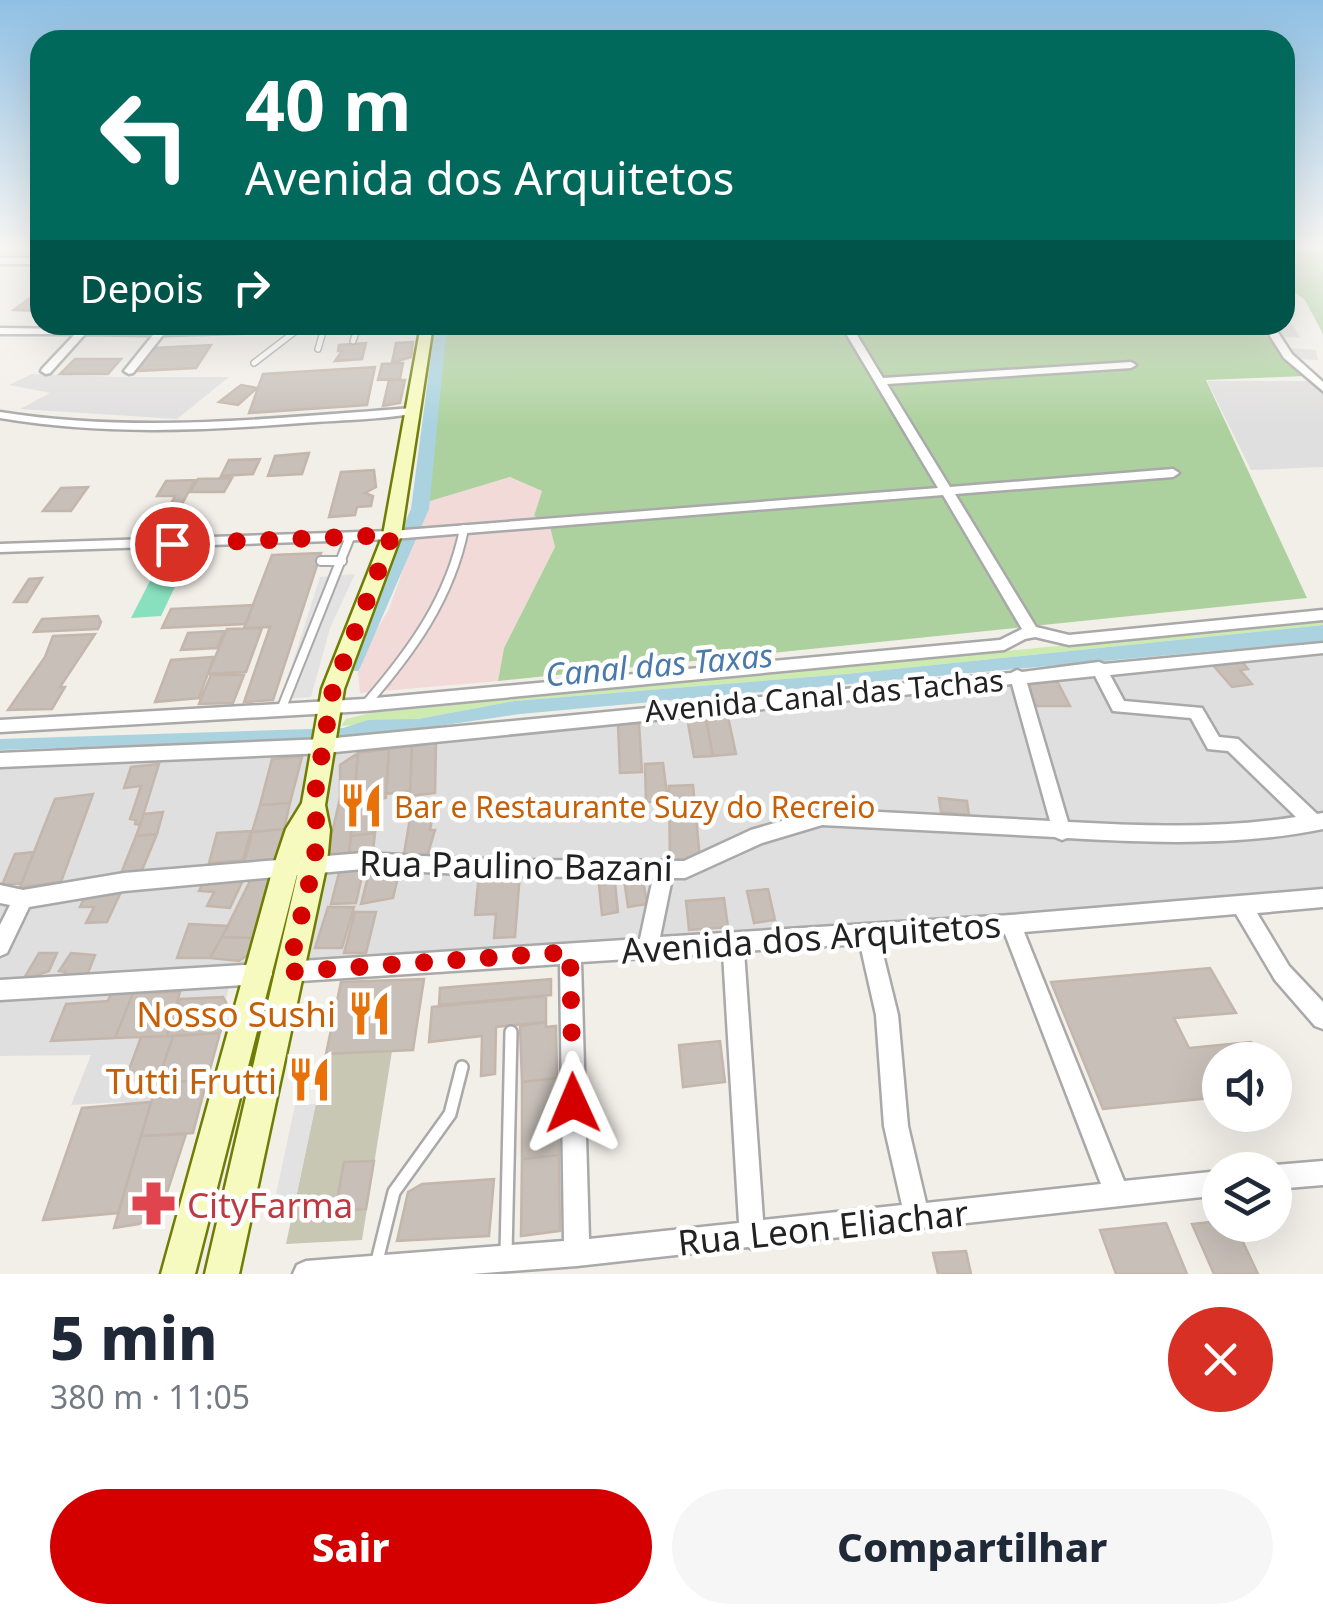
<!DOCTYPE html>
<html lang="pt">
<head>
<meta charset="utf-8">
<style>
	:root { --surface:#fff; --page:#f6f6f7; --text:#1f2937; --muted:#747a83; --accent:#d40000 }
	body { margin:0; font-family:"Noto Sans",sans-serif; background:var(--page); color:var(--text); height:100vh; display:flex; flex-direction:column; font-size:38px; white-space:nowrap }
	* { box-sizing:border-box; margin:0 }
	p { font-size:32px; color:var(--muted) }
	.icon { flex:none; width:55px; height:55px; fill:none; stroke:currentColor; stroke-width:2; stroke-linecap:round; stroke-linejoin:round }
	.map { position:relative; height:1274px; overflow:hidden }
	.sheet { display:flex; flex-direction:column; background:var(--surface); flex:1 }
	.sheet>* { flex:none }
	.hud { position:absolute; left:30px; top:30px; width:1265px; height:305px; border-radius:30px; box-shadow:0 10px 40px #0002; background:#00695c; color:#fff; overflow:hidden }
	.fabs { position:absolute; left:1202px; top:1042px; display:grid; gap:20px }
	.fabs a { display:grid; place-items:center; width:90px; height:90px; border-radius:50%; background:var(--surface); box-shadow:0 10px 40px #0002; font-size:50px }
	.pin { position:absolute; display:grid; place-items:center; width:85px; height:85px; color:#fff; margin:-42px; border:5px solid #fff; border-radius:50%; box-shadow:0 2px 10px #0007 }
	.me { position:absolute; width:110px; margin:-55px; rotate:359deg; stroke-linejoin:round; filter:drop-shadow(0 0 8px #0008) }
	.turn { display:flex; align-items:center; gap:35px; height:210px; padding:0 50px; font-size:45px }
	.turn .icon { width:130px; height:130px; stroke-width:2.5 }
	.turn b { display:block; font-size:70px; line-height:85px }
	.then { display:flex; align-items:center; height:95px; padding:0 50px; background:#0003; gap:20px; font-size:38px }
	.round { display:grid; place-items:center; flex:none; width:105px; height:105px; border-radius:52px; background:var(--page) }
	.summary { display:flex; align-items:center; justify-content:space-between; height:170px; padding:0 50px }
	h1 { font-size:60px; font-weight:800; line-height:75px }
	.primary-button { display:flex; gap:20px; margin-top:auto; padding:20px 50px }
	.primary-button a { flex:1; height:115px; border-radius:60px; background:var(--accent); color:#fff; font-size:40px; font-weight:800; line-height:115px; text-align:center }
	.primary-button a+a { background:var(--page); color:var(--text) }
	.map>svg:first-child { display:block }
	.residential { fill:#e0dfdf }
	.commercial { fill:#f2dad9 }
	.construction { fill:#c7c7b4 }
	.grass { fill:#cdebb0 }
	.forest { fill:#add19e }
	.pitch { fill:#88e0be }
	.parking { fill:#e2e2e2 }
	.water { fill:#aad3df }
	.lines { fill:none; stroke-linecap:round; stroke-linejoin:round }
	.canal { fill:#aad3df; fill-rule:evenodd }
	.building { fill:#c7bfb8; stroke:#c4b6ab; stroke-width:2.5 }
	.lane-far2-casing { stroke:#a9a9a9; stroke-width:8 }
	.lane-far1-casing { stroke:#a9a9a9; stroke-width:12 }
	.lane-casing { stroke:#a9a9a9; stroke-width:16 }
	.street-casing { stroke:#a9a9a9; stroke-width:5 }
	.secondary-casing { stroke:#707d05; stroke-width:5 }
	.lane-far2 { stroke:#fff; stroke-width:5 }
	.lane-far1 { stroke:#fff; stroke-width:8 }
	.lane { stroke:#fff; stroke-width:11 }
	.street { fill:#fff; fill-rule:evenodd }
	.secondary { fill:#f7fabf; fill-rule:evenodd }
	.route { stroke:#d40000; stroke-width:18; stroke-dasharray:0 32.4 }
	.labels { text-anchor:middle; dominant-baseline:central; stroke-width:9; stroke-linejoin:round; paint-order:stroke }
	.street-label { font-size:30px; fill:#222; stroke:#fff }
	.food-label { font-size:30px; fill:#c56008; stroke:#fff; text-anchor:start }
	.water-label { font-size:32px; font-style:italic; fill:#4a7aab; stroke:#fff }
	.near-street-label { font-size:35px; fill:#222; stroke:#fff }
	.near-food-label { font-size:35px; fill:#c56008; stroke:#fff; text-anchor:end }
	.near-health-label { font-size:35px; fill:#be3a42; stroke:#fff; text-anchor:start }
</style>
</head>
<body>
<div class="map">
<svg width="1323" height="1274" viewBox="0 0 1323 1274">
	<rect width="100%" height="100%" fill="#f2efe9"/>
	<path class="residential" d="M1285,303H1290L1296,315H1286L1301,338L1279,336L1288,348L1316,350L1318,360L1297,359L1323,385V467L1251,470L1207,381H1308L1269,337L1264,325H1285Z
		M32,374L119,377H229L177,419L20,409L50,393L9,385Z
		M1323,650V890L682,941L234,968L191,1133L113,1142L125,1102L71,1105L91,1055L0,1056V768L55,759L358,753L493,734Z"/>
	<path class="commercial" d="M510,477L542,491L534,516L549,523L555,547L504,648L498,681L360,693L357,663L389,609L427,502Z"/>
	<path class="construction" d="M392,1051L362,1240L286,1244L326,1054Z"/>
	<path class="grass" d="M1323,620V625L846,674L514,701L418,719L341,726L346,719L370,713Z"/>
	<path class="forest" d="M1285,247H1323V334L1305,300L1285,285Z
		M498,325H1261L1260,330L1282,351L1278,353L1288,356L1305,376L1206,380L1307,598L498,681L504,648L555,547L549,523L534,516L542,491L510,477L427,502L444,328Z"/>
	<path class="pitch" d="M181,574L161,616L131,618L153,575Z"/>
	<path class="parking" d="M355,574L330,628L311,697L281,699L320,577Z
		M316,1104L295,1203L274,1204L295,1105Z"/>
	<path class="water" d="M1323,625V641L520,714L356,738L0,750V739L343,728L368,720L418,719L514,701L846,674Z"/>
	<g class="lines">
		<path class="canal" d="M435,325H447L429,509L361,666L358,671H344L341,666L411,509Z"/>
	</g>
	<path class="building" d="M34,295H40L36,311L14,310Z
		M413,342L411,357L392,363L396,343Z
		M366,343L362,359L335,361L342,351H338L339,345Z
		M211,345L196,368L136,371L152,348Z
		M75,359H121L108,374H60Z
		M403,363L400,379L378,380L382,364Z
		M375,367L367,405L249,413L263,374Z
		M389,380H405L400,403L383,406Z
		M241,385L257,388L238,405L219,402Z
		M309,453L302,474L268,476L275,456Z
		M260,459L253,474L221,476L229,460Z
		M374,470L376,487L365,493L373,496L371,506L357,507L355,515L329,517L341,472Z
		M232,478L224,492H190L198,479Z
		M195,480L182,504H171L175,496H157L166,481Z
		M88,487L71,511H43L61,488Z
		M321,553L273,700L244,702L270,627L244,628L272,555Z
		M42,578L27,602H14L29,579Z
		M253,605L246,624L162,628L171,609Z
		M98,616L101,622L98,629L34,632L42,619Z
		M262,628L246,672L208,674L227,629Z
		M224,631L217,648L181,650L188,633Z
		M95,634L60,687H65L52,709L8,710L45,657L53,636Z
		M214,657L199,698L155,702L171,660Z
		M1240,659L1248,669L1240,670L1252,684L1232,687L1212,664Z
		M211,675H244L233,703L199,704Z
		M1056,679L1070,706H1034L1028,682Z
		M705,715L728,717L736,754L713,756Z
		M706,717L713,756L694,757L688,723Z
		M639,723L642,772L620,773L618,724Z
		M436,743L435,793L410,796L412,746Z
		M412,746L410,791L386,794L389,749Z
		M389,749L386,798L354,802L358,753Z
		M358,753L349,854L327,855L340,798V765Z
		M302,757L290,803L260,805L272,759Z
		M663,763L668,802H646L645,764Z
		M159,764L140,825L135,824L136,820L130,819L141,786L124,788L131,767Z
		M693,785L700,859L670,861L669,786Z
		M93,794L61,882L20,887L55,799Z
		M939,798L967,801L969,815L941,812Z
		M377,799L375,833L351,836L354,802Z
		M290,803L284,829L252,832L260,805Z
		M435,804L430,830H435L427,857L404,854L412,806Z
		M163,812L157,834L136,836L144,814Z
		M284,829L276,861L244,864L252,832Z
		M251,831L243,860L209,863L217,833Z
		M375,833L373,851L349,854L351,836Z
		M157,834L140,875L120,876L136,836Z
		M34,852L22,883L2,885L15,854Z
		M364,867L356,903L331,904L340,869Z
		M370,869H400L393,898L361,904Z
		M520,873L515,937L494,938L496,914L475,915L479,874Z
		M253,875L275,876L253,938L222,937Z
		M206,877L243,880L230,908L207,906L214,892L199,891Z
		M632,878V882L643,880L647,904L628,907L624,879Z
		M615,883L618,912L602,915L599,885Z
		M768,889L775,920L754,923L747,891Z
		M87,892H121L107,922L86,923L94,907H80Z
		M724,898L728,927L689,930L686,901Z
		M328,907H354L342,948H315Z
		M355,912H376L366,953H344Z
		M189,924L228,926L210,958H177Z
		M222,937L253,938L248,955L239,961L210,958Z
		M39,953H57L49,971L23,980Z
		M71,953L95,955L86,978H62L66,972L59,971Z
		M1210,968L1236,1013L1174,1018L1189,1048L1251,1042L1260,1060H1220V1097L1103,1109L1051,982Z
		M424,979L413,1050L326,1054L341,982Z
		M551,979V995L439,1005L440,988Z
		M180,992L167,1036L115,1038L133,993Z
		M111,993H133L115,1038L51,1041L66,1004L108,1001Z
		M546,996V1022L496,1027L495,1074L481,1076L482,1036L429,1042L432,1007Z
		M223,997L228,1006L220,1033L167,1036L180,999Z
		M546,1022V1027L556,1026L557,1078L522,1082L520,1026Z
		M220,1033L207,1080L157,1083L173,1036Z
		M173,1036L159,1079L125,1081L141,1037Z
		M720,1041L725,1082L683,1087L679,1045Z
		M557,1078L559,1155L522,1159V1082Z
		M207,1080L193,1133L141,1136L157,1083Z
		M151,1102L118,1213L43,1220L82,1108Z
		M186,1134L162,1208L139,1224L114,1228L141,1136Z
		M559,1155L560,1231L521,1236L522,1159Z
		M374,1161L366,1209L335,1211L344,1162Z
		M494,1179L489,1236L397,1241L408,1192L422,1184Z
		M1220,1221V1225H1235L1258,1274H1214L1192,1224Z
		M1166,1223L1187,1274H1116L1100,1230Z
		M966,1251L971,1274H938L933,1253Z"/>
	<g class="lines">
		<defs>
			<path id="lane-far2" d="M353,341L358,327
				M318,349L324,328
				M254,363L297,330"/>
			<path id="lane-far1" d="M321,561H342
				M365,705C411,652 450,599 464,529
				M281,710L350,537"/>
			<path id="lane" d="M506,1253L511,1032
				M376,1265L394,1192L450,1114L462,1067"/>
			<path id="street" d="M0,258H40V264H0Z
				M86,325L90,329L402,325L397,328L163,335L133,373L129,374L124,371L153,335L85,334L50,373L46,374L41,371L42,369L75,334H0V328L80,329Z
				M841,325H851L883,378L1131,362L1136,365L1131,368L887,384L950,487L1173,469L1179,473L1173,477L955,494L1036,627L1069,635L1323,610V620L1069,645L1035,637L1025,639L1004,650L365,711L0,732V720L365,699L1000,640L1022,629L943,495L392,539L0,552V544L392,531L938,488Z
				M1263,325H1273L1292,354L1323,382V391L1284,358Z
				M413,408L419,411L417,413C379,420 339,420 301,423C200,431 101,435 0,418V412C138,434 275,418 413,408Z
				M1323,643V653L1110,675L1124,701L1202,708L1219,737L1238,739L1317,814L1323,813V829C1240,846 1152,843 1067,838L1062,840L1055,837L822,825L762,843L685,878H672L660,937L1011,915L1323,889V907L1257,913L1289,966L1323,1002V1029L1315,1026L1275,980L1236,914L1024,932L1124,1181L1220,1171V1195L759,1246L752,1249L748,1247L577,1266L472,1274H293L297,1265L306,1261L564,1241L560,964L285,982L278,979L275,972L278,965L285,962L640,939L653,878L501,876L363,869L124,891L29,907L7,953L0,956V925L10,905L0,903V885L23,890L124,873L363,853L501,860L684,861L751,830L822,809L1050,821L1012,684L325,753L0,767V753L325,739L1011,673L1017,670L1022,672L1099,662L1104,664ZM1095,676L1113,711L1191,718L1208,749L1228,751L1296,817C1221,829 1144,826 1068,822L1027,683ZM1005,934L1101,1184L926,1203L908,1126L898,1015L880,942ZM860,944L876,1015L884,1126L902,1205L763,1220L744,951ZM723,953L739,1223L589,1239L581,962Z
				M262,964L269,967L272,974L269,981L262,984L0,1000V980Z
				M1323,1161V1185L1275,1189V1170H1266L1275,1165Z"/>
			<path id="secondary" d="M421,325H433L401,535L344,689L325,805L330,830L327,863L239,1274H205L302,855L195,1274H161L274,865L286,829L302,803L322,689L383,535Z"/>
		</defs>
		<use href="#lane-far2" class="lane-far2-casing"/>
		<use href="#lane-far1" class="lane-far1-casing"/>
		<use href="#lane" class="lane-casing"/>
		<use href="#street" class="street-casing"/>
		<use href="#secondary" class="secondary-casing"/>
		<use href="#lane-far2" class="lane-far2"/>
		<use href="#lane-far1" class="lane-far1"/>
		<use href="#lane" class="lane"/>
		<use href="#street" class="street"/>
		<use href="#secondary" class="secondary"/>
	</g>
	<linearGradient id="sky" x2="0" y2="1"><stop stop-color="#8fc0e4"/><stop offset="0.58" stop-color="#f9f8f5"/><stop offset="1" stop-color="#f9f8f5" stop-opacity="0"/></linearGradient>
	<rect width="1323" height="426" fill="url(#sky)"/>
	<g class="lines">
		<path class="route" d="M172,544L392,535L333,689L313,805L318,830L314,863L288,972L570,952L573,1103"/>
	</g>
	<defs>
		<symbol id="restaurant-bare" viewBox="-9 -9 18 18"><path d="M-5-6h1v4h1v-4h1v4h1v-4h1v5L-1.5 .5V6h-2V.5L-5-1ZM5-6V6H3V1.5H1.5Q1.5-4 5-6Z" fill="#e8710a" stroke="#fff" stroke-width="2.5" paint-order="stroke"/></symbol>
		<symbol id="pharmacy-bare" viewBox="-9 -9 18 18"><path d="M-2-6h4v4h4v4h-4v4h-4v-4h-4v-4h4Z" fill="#e0444e" stroke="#fff" stroke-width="2.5" paint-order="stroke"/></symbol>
	</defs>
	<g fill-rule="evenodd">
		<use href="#restaurant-bare" x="330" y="774" width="63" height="63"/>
		<use href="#restaurant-bare" x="338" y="982" width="63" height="63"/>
		<use href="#restaurant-bare" x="278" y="1048" width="63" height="63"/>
		<use href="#pharmacy-bare" x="122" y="1172" width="63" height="63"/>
	</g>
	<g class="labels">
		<g class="street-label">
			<text transform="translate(824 695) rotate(-5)">Avenida Canal das Tachas</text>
		</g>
		<g class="food-label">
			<text x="394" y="806">Bar e Restaurante Suzy do Recreio</text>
		</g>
		<g class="water-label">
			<text transform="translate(659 664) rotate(-5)">Canal das Taxas</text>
		</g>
		<g class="near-street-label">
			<text transform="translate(516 865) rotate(1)">Rua Paulino Bazani</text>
			<text transform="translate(811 937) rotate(-4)">Avenida dos Arquitetos</text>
			<text transform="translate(823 1227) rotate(-6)">Rua Leon Eliachar</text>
		</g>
		<g class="near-food-label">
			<text x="336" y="1013">Nosso Sushi</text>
			<text x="277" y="1080">Tutti Frutti</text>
		</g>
		<g class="near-health-label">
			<text x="187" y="1204">CityFarma</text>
		</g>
	</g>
</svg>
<div class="fabs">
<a><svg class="icon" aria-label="sound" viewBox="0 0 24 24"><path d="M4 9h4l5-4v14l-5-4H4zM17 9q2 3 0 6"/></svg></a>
<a><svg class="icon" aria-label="layers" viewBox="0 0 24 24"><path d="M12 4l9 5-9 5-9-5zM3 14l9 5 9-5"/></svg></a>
</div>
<div class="pin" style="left:172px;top:544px;background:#d93025"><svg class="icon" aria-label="arrive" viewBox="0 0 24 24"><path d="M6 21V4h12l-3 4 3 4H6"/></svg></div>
<svg class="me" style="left:573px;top:1103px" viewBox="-20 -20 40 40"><path d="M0-17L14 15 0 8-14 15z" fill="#d40000" stroke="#fff" stroke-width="4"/></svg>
<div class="hud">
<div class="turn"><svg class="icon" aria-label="left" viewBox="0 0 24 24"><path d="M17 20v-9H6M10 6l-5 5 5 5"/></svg><div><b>40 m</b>Avenida dos Arquitetos</div></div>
<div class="then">Depois<svg class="icon" aria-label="right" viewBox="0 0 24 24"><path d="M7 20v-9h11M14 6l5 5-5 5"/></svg></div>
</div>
</div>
<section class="sheet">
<div class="summary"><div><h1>5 min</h1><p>380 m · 11:05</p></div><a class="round" style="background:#d93025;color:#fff"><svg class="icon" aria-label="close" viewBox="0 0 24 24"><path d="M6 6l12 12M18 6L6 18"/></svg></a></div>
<div class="primary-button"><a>Sair</a><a>Compartilhar</a></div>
</section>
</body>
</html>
